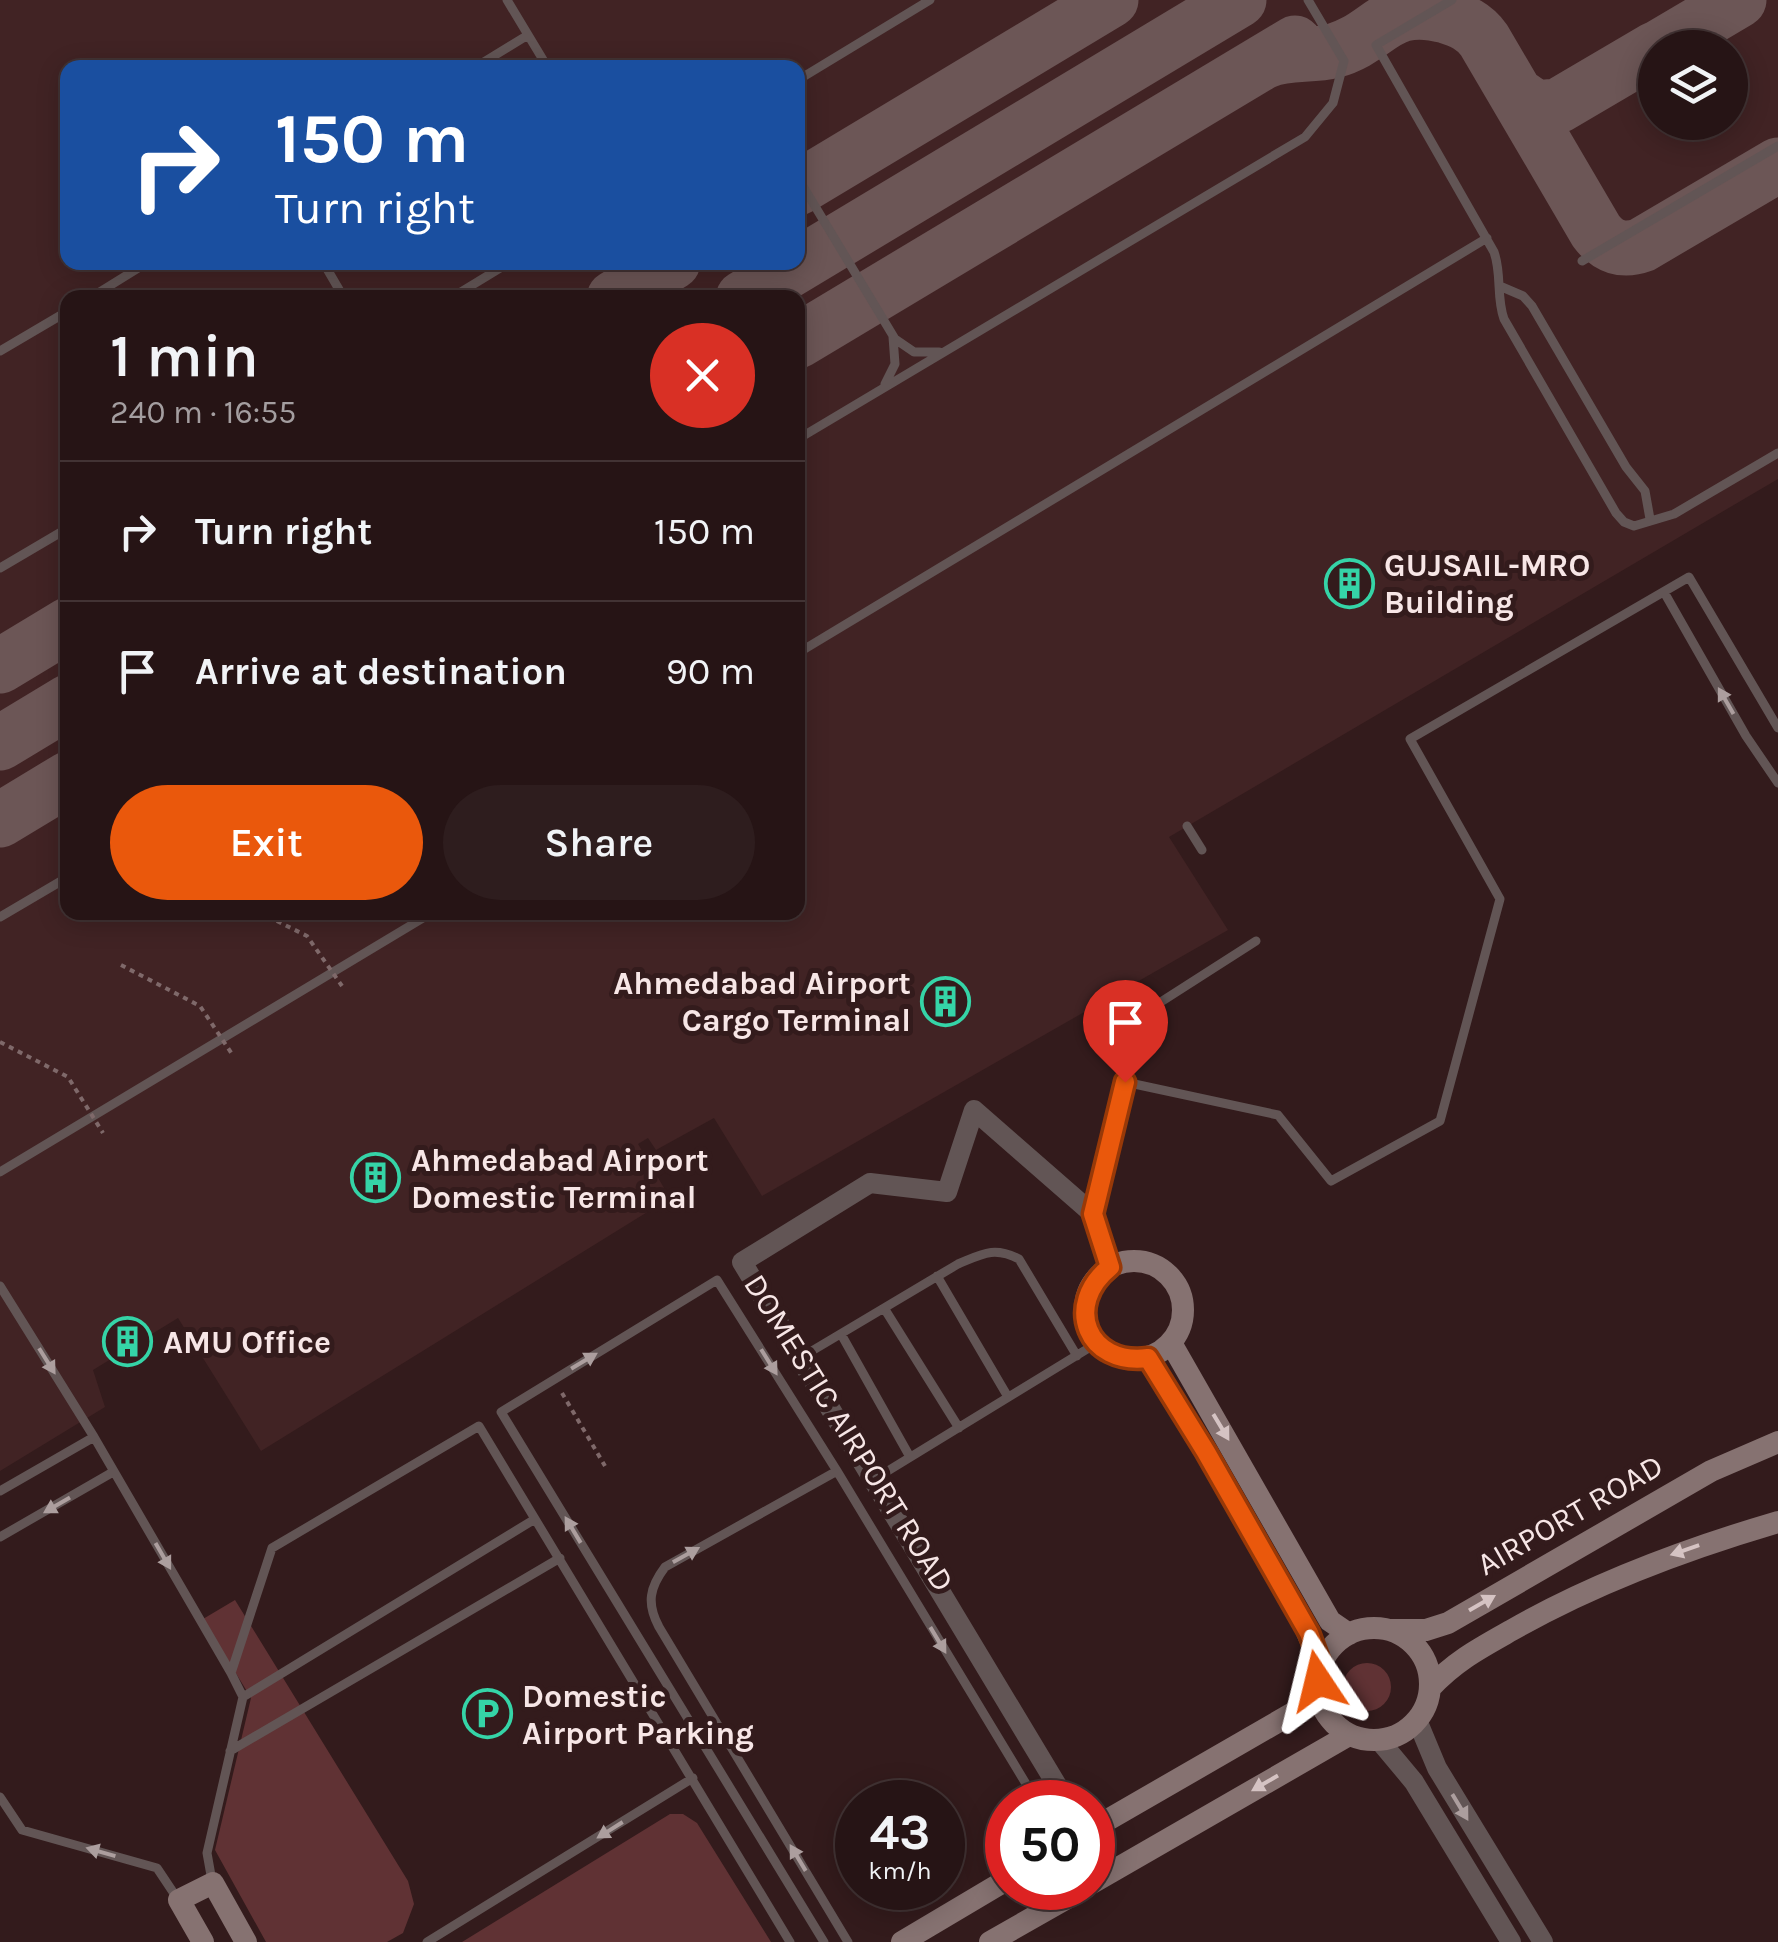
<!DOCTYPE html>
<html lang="en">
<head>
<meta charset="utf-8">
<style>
	:root { --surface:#261415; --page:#2e1d1e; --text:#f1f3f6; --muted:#a49ea0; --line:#423334; --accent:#ea580c }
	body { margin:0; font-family:Karla,sans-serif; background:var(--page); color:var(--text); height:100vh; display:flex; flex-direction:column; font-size:38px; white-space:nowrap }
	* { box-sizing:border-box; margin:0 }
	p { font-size:32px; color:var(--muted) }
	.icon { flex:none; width:55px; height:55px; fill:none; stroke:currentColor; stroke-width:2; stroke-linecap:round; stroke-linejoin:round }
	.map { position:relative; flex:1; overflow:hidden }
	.side { position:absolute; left:60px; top:290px; width:745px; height:630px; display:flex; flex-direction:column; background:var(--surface); border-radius:20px; box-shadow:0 5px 25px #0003,0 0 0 2px var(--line) }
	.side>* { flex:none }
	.hud { position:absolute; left:60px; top:60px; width:745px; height:210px; border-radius:20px; box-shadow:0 5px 25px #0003,0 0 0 2px var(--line); background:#1a4fa0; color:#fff; overflow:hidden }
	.tools { position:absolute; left:1638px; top:30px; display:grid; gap:20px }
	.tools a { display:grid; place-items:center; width:110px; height:110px; border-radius:50%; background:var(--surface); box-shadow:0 5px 25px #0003,0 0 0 2px var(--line); font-size:50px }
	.speed { position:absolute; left:835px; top:1780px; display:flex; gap:20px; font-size:50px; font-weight:700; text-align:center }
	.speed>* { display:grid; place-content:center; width:130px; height:130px; border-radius:50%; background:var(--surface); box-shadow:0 5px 25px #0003,0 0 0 2px var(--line); line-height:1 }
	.speed small { font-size:25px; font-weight:400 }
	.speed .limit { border:15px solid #d22; background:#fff; color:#111 }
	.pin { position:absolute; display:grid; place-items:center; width:85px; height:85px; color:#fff; margin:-102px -42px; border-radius:50% 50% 50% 0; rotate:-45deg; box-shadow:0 0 10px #0007 }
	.pin .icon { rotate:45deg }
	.me { position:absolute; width:110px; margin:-55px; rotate:350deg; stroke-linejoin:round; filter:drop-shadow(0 0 8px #0008) }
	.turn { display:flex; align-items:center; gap:35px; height:210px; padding:0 50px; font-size:45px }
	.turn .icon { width:130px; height:130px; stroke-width:2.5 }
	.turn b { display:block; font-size:70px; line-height:85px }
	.round { display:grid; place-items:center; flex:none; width:105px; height:105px; border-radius:52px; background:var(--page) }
	.summary { display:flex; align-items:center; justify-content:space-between; height:170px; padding:0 50px }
	h1 { font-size:60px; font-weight:600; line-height:75px }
	.button { display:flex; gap:20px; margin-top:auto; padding:20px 50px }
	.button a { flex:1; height:115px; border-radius:60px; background:var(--accent); color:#fff; font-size:40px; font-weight:600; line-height:115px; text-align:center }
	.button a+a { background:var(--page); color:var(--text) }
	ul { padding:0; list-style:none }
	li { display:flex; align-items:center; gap:30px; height:140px; padding:0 50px; border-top:2px solid var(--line) }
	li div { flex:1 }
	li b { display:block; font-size:38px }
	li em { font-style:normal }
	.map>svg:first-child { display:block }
	.built { fill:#412324; fill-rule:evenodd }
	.green { fill:#603234 }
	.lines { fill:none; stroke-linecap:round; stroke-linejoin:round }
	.taxiway { stroke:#6c5656; stroke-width:55 }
	.path { stroke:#7f696a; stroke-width:4; stroke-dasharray:5 5; stroke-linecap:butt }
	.service { stroke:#625555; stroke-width:9 }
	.tertiary { stroke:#625555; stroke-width:20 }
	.secondary { stroke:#867271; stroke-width:22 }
	.path-bridge { stroke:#7f696a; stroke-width:4; stroke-dasharray:5 5; stroke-linecap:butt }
	.oneway { fill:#ac9e9e }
	.oneway2 { fill:#d5c3c3 }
	.route-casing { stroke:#983908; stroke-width:25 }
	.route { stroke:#ea580c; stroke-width:18 }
	.labels { text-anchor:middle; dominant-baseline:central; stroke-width:10; stroke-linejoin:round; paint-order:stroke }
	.poi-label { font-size:32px; font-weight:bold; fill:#f7e6e6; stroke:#331b1c; text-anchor:start }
	.street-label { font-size:32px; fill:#f7e6e6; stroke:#331b1c }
</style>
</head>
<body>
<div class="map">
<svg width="1778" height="1942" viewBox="0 0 1778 1942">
	<rect width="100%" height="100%" fill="#331b1c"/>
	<path class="built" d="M0,0H1778V479L1169,837L1228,930L762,1196L714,1118L656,1150L648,1138L638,1144L670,1198L261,1451L178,1318L93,1370L105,1407L0,1471ZM1655,48H1730V122H1655ZM68,68H798V262H68ZM68,298H798V912H68Z"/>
	<path class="green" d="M235,1600L408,1881L414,1904L403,1933L387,1942H266L215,1850L251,1698L203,1619Z
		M1343 1687a24 24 0 1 1 48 0a24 24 0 1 1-48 0Z
		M670,1814H683L697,1823L771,1942H462Z"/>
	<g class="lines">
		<path class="taxiway" d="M1658,48L1739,0
			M1264,62C1286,51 1310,57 1333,51C1381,38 1385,0 1446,16C1462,21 1474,26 1484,40L1596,231C1608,247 1623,252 1642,245L1778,165
			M1517,95L1536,108L1558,106L1655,49
			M798,188L1111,0
			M614,298L673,262
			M743,298L1239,0
			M798,341L1295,43
			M0,666L68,625
			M0,743L68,702
			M0,820L68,779"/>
		<path class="path" d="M562,1393L605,1466"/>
		<path class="service" d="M507,0L548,68
			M1452,0L1376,45L1494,252C1502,274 1496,297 1504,319L1616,513L1624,522L1634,526L1674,514L1778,453
			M474,68L528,35
			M798,80L930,0
			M798,178L895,339L914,352H939
			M1582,261L1778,146
			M323,262L344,298
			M1502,287L1523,296L1532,306L1626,467L1645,491L1650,519
			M90,298L148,262
			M451,298L510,262
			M0,351L68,311
			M885,384L895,364L893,337
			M798,439L1305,137L1333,103L1344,61L1308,0
			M0,568L68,528
			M1664,592L1746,736L1778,783
			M798,653L1487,238
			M1187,826L1202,850
			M0,917L68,877
			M1125,1082L1278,1115L1331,1181L1440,1121L1500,899L1410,739L1689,577L1778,728
			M0,1172L433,912
			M1093,1211L1142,1014L1256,941
			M937,1276L1008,1397
			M0,1286L94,1437
			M884,1308L959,1428
			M841,1334L910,1457
			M800,1358L958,1264C982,1254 994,1246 1019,1259L1077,1356
			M837,1471L665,1567C650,1587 646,1603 659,1627L848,1942
			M873,1480L1097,1343
			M0,1491L94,1437L231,1673L243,1697L207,1853L212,1881
			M0,1537L113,1472
			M231,1673L272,1548L479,1426L790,1942
			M243,1697L535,1519
			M230,1751L560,1558
			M0,1797L22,1830L157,1868L177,1898
			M427,1942L693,1778
			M824,1942L501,1412L717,1280L837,1471L1037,1802"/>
		<path class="tertiary" d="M1417,1720L1437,1768L1543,1942
			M1379,1740L1414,1782L1511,1942
			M1067,1802L742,1262L870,1183L947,1192L974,1110L1093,1214L1110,1267"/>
		<path class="secondary" d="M1085 1310a49 49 0 1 1 98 0a49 49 0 1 1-98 0Z
			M1171,1343L1330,1621L1349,1634
			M1148,1358L1207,1452L1303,1623L1321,1665
			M1318 1684a56 56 0 1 1 112 0a56 56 0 1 1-112 0Z
			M1391,1630H1426L1448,1623L1711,1471L1778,1442
			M1430,1688C1455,1661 1480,1648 1512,1630C1596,1582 1686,1549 1778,1522
			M1092,1829L1319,1698
			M1092,1883L1349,1735
			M203,1942L179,1900L213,1883L246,1942
			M902,1942L1008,1879
			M990,1942L1085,1888"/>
		<path class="path-bridge" d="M259,912L307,936L342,986
			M121,965L200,1006L232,1054
			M0,1042L68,1077L103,1133"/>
	</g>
	<defs><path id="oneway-solid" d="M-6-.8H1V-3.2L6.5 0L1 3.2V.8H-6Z" transform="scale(2.5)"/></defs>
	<g class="oneway">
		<use href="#oneway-solid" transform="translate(1726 701) rotate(-120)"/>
		<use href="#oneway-solid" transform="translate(47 1361) rotate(58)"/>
		<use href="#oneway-solid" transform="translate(584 1361) rotate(-31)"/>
		<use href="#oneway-solid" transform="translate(769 1362) rotate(58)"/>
		<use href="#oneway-solid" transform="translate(57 1505) rotate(150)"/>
		<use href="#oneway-solid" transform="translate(573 1530) rotate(-121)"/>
		<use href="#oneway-solid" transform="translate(686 1555) rotate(-29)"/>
		<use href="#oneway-solid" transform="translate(163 1556) rotate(60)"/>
		<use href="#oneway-solid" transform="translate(938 1640) rotate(59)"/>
		<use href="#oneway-solid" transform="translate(1460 1807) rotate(59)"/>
		<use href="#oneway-solid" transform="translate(610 1830) rotate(148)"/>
		<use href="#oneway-solid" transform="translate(101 1852) rotate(-164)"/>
		<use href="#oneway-solid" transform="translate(798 1858) rotate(-121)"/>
	</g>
	<g class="oneway2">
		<use href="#oneway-solid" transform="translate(1221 1427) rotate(59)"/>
		<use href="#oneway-solid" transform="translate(1685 1550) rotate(161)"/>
		<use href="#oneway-solid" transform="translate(1482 1603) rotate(-30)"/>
		<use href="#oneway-solid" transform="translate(1265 1783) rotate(150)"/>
	</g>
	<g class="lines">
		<defs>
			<path id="route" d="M1125,1082L1093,1214L1110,1267C1063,1305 1087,1366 1148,1358L1206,1452L1309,1633L1321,1665L1318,1681"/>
		</defs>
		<use href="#route" class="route-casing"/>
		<use href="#route" class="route"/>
	</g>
	<defs>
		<symbol id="building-ring" viewBox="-11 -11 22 22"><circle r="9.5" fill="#331b1c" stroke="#35d4a7" stroke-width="1.5"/><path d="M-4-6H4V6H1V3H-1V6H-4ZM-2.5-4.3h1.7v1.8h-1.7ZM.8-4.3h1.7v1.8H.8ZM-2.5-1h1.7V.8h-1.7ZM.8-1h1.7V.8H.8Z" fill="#35d4a7"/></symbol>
		<symbol id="parking-ring" viewBox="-11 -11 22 22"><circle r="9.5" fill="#331b1c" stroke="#35d4a7" stroke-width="1.5"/><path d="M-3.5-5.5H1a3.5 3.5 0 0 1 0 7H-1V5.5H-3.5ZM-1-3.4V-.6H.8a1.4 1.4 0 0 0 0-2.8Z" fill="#35d4a7"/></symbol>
	</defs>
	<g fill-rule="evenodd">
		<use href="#building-ring" x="1322" y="556" width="55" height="55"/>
		<use href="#building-ring" x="918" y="974" width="55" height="55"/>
		<use href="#building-ring" x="348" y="1150" width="55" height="55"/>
		<use href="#building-ring" x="100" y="1314" width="55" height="55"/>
		<use href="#parking-ring" x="460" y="1686" width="55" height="55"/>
	</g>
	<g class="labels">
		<g class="poi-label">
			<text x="1384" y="565">GUJSAIL-MRO<tspan x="1384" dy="37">Building</tspan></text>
			<text x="911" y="983" text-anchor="end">Ahmedabad Airport<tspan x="911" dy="37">Cargo Terminal</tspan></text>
			<text x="411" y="1160">Ahmedabad Airport<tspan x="411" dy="37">Domestic Terminal</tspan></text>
			<text x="163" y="1342">AMU Office</text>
			<text x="522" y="1696">Domestic<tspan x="522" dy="37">Airport Parking</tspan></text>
		</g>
		<g class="street-label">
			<text transform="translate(849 1433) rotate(58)">DOMESTIC AIRPORT ROAD</text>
			<text transform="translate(1570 1515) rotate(-30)">AIRPORT ROAD</text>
		</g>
	</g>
</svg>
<div class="tools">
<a><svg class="icon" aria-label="layers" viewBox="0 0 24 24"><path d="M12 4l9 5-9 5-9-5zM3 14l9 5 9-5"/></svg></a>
</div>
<div class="speed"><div>43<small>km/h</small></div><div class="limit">50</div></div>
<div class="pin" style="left:1125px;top:1082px;background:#d93025"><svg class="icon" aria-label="arrive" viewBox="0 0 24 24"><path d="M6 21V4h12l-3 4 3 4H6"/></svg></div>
<svg class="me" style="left:1318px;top:1681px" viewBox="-20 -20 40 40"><path d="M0-17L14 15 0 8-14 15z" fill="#ea580c" stroke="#fff" stroke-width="4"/></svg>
<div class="hud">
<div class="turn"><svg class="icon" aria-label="right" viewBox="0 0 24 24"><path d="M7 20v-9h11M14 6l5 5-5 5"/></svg><div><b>150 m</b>Turn right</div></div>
</div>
<section class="side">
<div class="summary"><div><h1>1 min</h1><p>240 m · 16:55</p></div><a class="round" style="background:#d93025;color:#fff"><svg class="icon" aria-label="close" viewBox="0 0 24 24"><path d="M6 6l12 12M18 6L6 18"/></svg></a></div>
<ul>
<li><svg class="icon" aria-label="right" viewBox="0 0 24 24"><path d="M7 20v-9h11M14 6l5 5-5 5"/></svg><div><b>Turn right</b></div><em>150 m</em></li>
<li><svg class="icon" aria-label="arrive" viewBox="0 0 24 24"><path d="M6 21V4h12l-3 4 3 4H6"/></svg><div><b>Arrive at destination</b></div><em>90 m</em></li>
</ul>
<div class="button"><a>Exit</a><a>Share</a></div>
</section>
</div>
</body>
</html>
